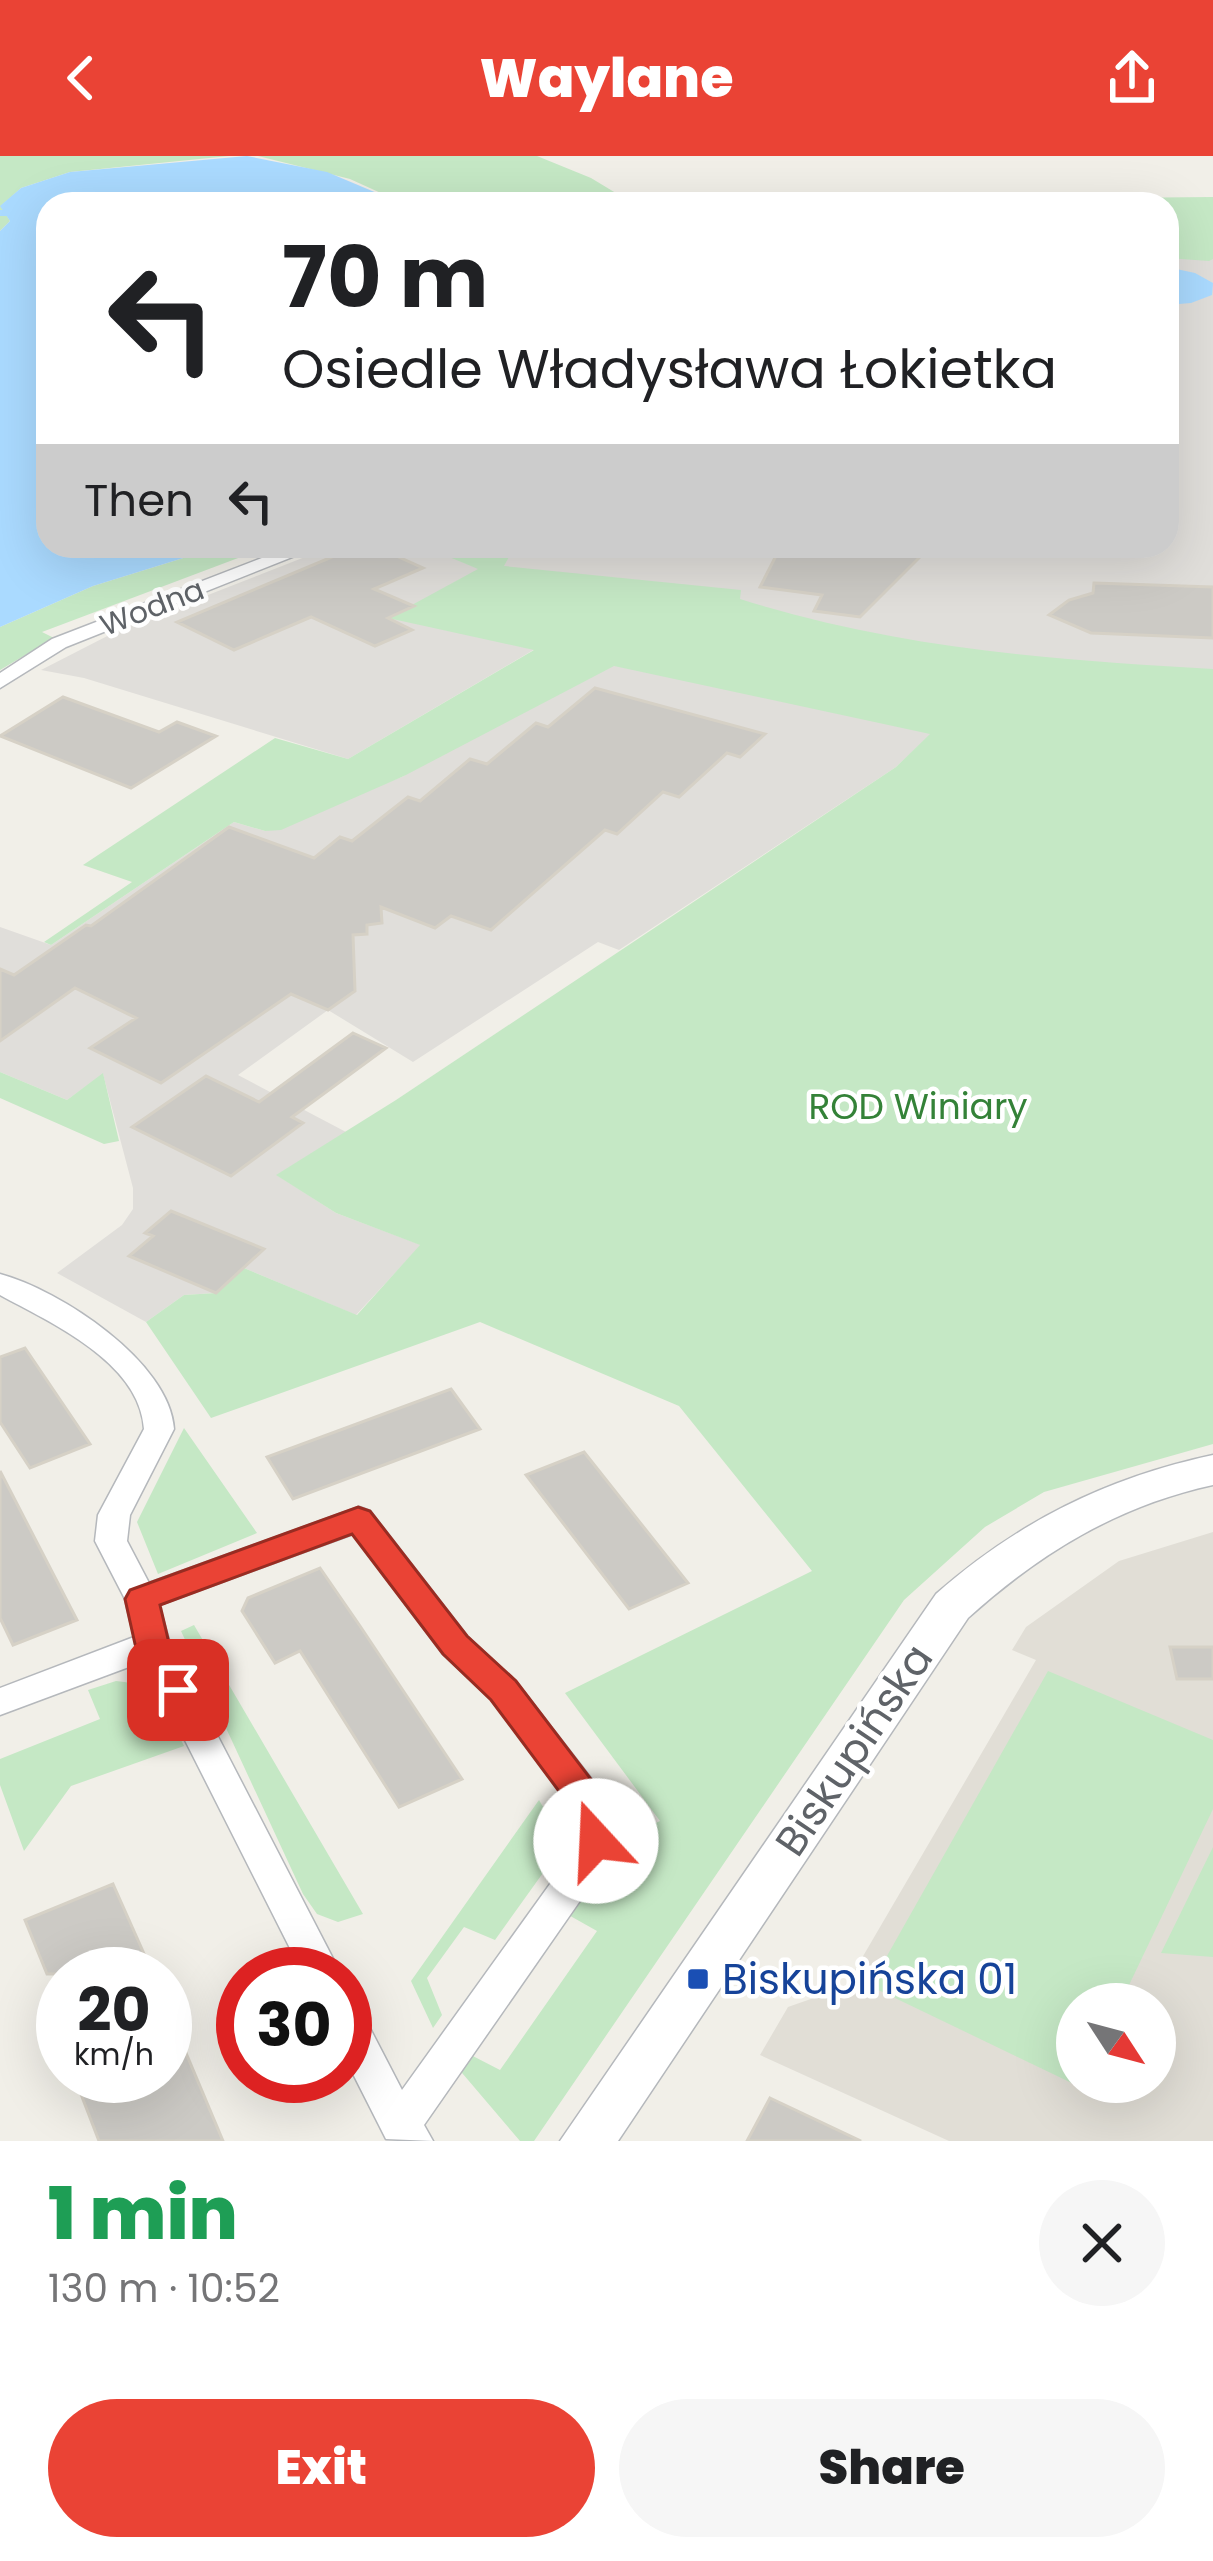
<!DOCTYPE html>
<html lang="en">
<head>
<meta charset="utf-8">
<style>
	:root { --surface:#fff; --page:#f6f6f6; --text:#202124; --muted:#757577; --accent:#ea4335 }
	body { margin:0; font-family:Poppins,sans-serif; background:var(--page); color:var(--text); height:100vh; display:flex; flex-direction:column; font-size:45px; white-space:nowrap }
	* { box-sizing:border-box; margin:0 }
	p { font-size:39px; color:var(--muted) }
	.icon { flex:none; width:66px; height:66px; fill:none; stroke:currentColor; stroke-width:2; stroke-linecap:round; stroke-linejoin:round }
	.map { position:relative; height:1985px; overflow:hidden }
	.sheet { display:flex; flex-direction:column; background:var(--surface); flex:1 }
	.sheet>* { flex:none }
	.hud { position:absolute; left:36px; top:36px; width:1143px; height:366px; border-radius:36px; box-shadow:0 12px 48px #0002; background:#fff; color:var(--text); overflow:hidden }
	.needle { width:78px; rotate:126deg }
	.fabs { position:absolute; left:1056px; top:1827px; display:grid; gap:24px }
	.fabs a { display:grid; place-items:center; width:120px; height:120px; border-radius:50%; background:var(--surface); box-shadow:0 12px 48px #0002; font-size:60px }
	.speed { position:absolute; left:36px; top:1791px; display:flex; gap:24px; font-size:60px; font-weight:700; text-align:center }
	.speed>* { display:grid; place-content:center; width:156px; height:156px; border-radius:50%; background:var(--surface); box-shadow:0 12px 48px #0002; line-height:1 }
	.speed small { font-size:30px; font-weight:400 }
	.speed .limit { border:18px solid #d22; background:#fff; color:#111 }
	.pin { position:absolute; display:grid; place-items:center; width:102px; height:102px; color:#fff; margin:-51px; border-radius:24px; box-shadow:0 6px 18px #0006 }
	.me { position:absolute; width:132px; margin:-66px; rotate:340deg; stroke-linejoin:round; filter:drop-shadow(0 0 9px #0008) }
	.turn { display:flex; align-items:center; gap:42px; height:252px; padding:0 48px; font-size:54px }
	.turn .icon { width:156px; height:156px; stroke-width:2.5 }
	.turn b { display:block; font-size:84px; line-height:102px }
	.then { display:flex; align-items:center; height:114px; padding:0 48px; background:#0003; gap:24px; font-size:45px }
	.round { display:grid; place-items:center; flex:none; width:126px; height:126px; border-radius:63px; background:var(--page) }
	.headline { display:flex; align-items:center; justify-content:space-between; height:204px; padding:0 48px }
	h1 { font-size:72px; font-weight:800; line-height:90px; color:#1e9e55 }
	.cta { display:flex; gap:24px; margin-top:auto; padding:24px 48px }
	.cta a { flex:1; height:138px; border-radius:72px; background:var(--accent); color:#fff; font-size:48px; font-weight:800; line-height:138px; text-align:center }
	.cta a+a { background:var(--page); color:var(--text) }
	header { display:flex; justify-content:space-between; align-items:center; height:156px; padding:0 48px; background:var(--accent); color:#fff; font-size:54px; font-weight:800 }
	.map>svg:first-child { display:block }
	.industrial { fill:#e0deda }
	.education { fill:#e1ded6; fill-rule:evenodd }
	.green { fill:#c5e8c5 }
	.water { fill:#aadaff }
	.lines { fill:none; stroke-linecap:round; stroke-linejoin:round }
	.stream { stroke:#aadaff; stroke-width:6 }
	.building { fill:#cccac5; stroke:#d6d1c6; stroke-width:3 }
	.minor-casing { stroke:#b5b8bc; stroke-width:3 }
	.tertiary-casing { stroke:#b5b8bc; stroke-width:3 }
	.minor { fill:#fff; fill-rule:evenodd }
	.tertiary { fill:#fff; fill-rule:evenodd }
	.route { fill:#ea4335; stroke:#982c22; stroke-width:3 }
	.transit-dot { fill:#1a4fb4; stroke:#fff; stroke-width:4.5 }
	.labels { text-anchor:middle; dominant-baseline:central; stroke-width:9; stroke-linejoin:round; paint-order:stroke }
	.far-street-label { font-size:30px; fill:#5f6368; stroke:#fff }
	.park-label { font-size:36px; fill:#348238; stroke:#fff }
	.near-street-label { font-size:42px; fill:#5f6368; stroke:#fff }
	.near-transit-label { font-size:42px; fill:#164399; stroke:#fff; text-anchor:start }
</style>
</head>
<body>
<header><svg class="icon" aria-label="back" viewBox="0 0 24 24"><path d="M15 5l-7 7 7 7"/></svg>Waylane<svg class="icon" aria-label="share" viewBox="0 0 24 24"><path d="M12 15V3M7 8l5-5 5 5M5 13v7h14v-7"/></svg></header>
<div class="map">
<svg width="1213" height="1985" viewBox="0 0 1213 1985">
	<rect width="100%" height="100%" fill="#f1efe8"/>
	<path class="industrial" d="M1213,46V610L931,578L896,611L619,794L598,786L413,906L328,854L238,919L346,976L277,1019L336,1057L421,1089L356,1159L244,1112L216,1137L184,1139L146,1166L57,1117L122,1069L133,1053V1032L103,918L67,944L0,916V771L51,789L234,666L265,675L404,620L535,493L348,603L84,522L41,514L121,473L333,390H1167V48Z"/>
	<path class="education" d="M1213,1376V1985H949L760,1899L788,1851L845,1831L1036,1504L1012,1494L1026,1471L1119,1405ZM1077,1848H1155V1926H1077Z"/>
	<path class="green" d="M0,0H229L70,16L21,32L1,50L10,65L0,75Z
		M258,0H537L591,22L634,48H405L350,23Z
		M1213,41V103L1209,105L1167,102V48H1081L1106,42Z
		M222,390H270L42,476L54,482L0,514V471L93,430Z
		M423,390H515L504,410L741,434L740,443C895,492 1051,504 1213,513V1288L1044,1336L985,1371L904,1444L534,1985H520L457,1911L467,1897L500,1914L597,1775L565,1757L617,1685L660,1665L565,1537L812,1415L679,1250L480,1166L211,1262L146,1166L184,1139L216,1137L244,1112L357,1159L420,1089L336,1057L276,1019L396,944L896,611L930,578L614,510L404,620L281,674L265,675L234,666L51,789L44,786L132,726L83,709L275,582L348,603L534,494L388,462L478,413Z
		M0,916L67,944L103,917L119,985L104,988L0,942Z
		M184,1272L257,1377L158,1418L137,1366Z
		M194,1469L363,1758L338,1766L317,1758L303,1738L181,1475Z
		M1048,1515L1213,1584V1653L1120,1848H1077L1080,1931L870,1830Z
		M116,1525C163,1529 165,1551 184,1590L71,1630L24,1695L0,1629V1603L100,1563L88,1534Z
		M539,1644L560,1680L558,1696L495,1784L464,1771L427,1822L442,1859L433,1872L411,1825Z
		M1213,1691V1801L1161,1797Z"/>
	<path class="water" d="M247,0L327,16L403,48H48V390H222L93,430L0,471V75L10,65L0,50L21,32L70,16Z
		M1167,111L1195,117L1213,127L1212,139L1191,147L1167,149Z"/>
	<g class="lines">
		<path class="stream" d="M0,57H8"/>
	</g>
	<path class="building" d="M358,390H374L423,412L374,433L414,450L388,462L412,474L375,490L311,461L234,494L177,466Z
		M781,390H885L923,398L860,461L814,455L822,439L760,431Z
		M1094,427L1213,431V482L1091,477L1049,459L1069,444L1093,437Z
		M595,532L765,578L740,601L727,597L679,641L663,636L617,678L605,674L491,774L451,760L435,772L381,751L382,767L367,769V778L353,779L355,835L328,854L291,838L161,927L90,892L136,862L75,832L0,885V813L14,819L86,769L91,770L229,671L314,702L340,681L352,685L408,641L420,645L470,603L487,608L536,567L548,571Z
		M63,541L159,576L177,566L216,580L131,632L0,580Z
		M353,877L386,892L292,961L303,967L231,1020L132,971L206,920L259,946Z
		M171,1055L264,1093L216,1137L129,1100L153,1080L145,1077Z
		M25,1192L90,1288L30,1312L0,1266V1201Z
		M451,1233L480,1273L293,1343L267,1301Z
		M584,1296L688,1427L629,1453L526,1319Z
		M0,1315L77,1464L13,1489L0,1462Z
		M320,1412L360,1470L462,1623L399,1651L300,1495L275,1507L242,1455L248,1442Z
		M1170,1491H1213V1523H1177Z
		M113,1728L153,1818H47L25,1764Z
		M165,1847L223,1985H99L74,1920H165Z
		M770,1942L861,1985H747Z"/>
	<g class="lines">
		<defs>
			<path id="minor" d="M293,390H320L66,491L0,532V517L52,483Z
				M0,1118C60,1134 170,1206 174,1273L130,1359L127,1385L149,1427L348,1355L359,1351L370,1355L467,1480L516,1526L604,1639L614,1685L591,1729L424,1969L433,1985L386,1983L345,1902V1846L359,1851L402,1934L565,1707L578,1684L574,1653L492,1544L443,1498L353,1378L159,1449L170,1488L341,1818H303L145,1505L0,1559V1532L134,1481L125,1443L95,1385L98,1359L144,1273C140,1206 51,1167 0,1139Z"/>
			<path id="tertiary" d="M1213,1299V1329C1117,1350 1040,1397 968,1462L618,1985H560L936,1438C1018,1366 1106,1322 1213,1299Z"/>
		</defs>
		<use href="#minor" class="minor-casing"/>
		<use href="#tertiary" class="tertiary-casing"/>
		<use href="#minor" class="minor"/>
		<use href="#tertiary" class="tertiary"/>
	</g>
	<path class="route" d="M358,1351L370,1355L467,1480L516,1525L603,1639L614,1685L609,1696L596,1701L583,1696L573,1654L491,1544L443,1498L352,1378L160,1449L169,1487L195,1534L190,1543L178,1547L166,1543L135,1488L125,1443L130,1434Z"/>
	<rect class="transit-dot" x="686" y="1811" width="24" height="24" rx="6"/>
	<g class="labels">
		<g class="far-street-label">
			<text transform="translate(152 451) rotate(-21)">Wodna</text>
		</g>
		<g class="park-label">
			<text x="918" y="950">ROD Winiary</text>
		</g>
		<g class="near-street-label">
			<text transform="translate(854 1594) rotate(-56)">Biskupińska</text>
		</g>
		<g class="near-transit-label">
			<text x="722" y="1823">Biskupińska 01</text>
		</g>
	</g>
</svg>
<div class="fabs">
<a><svg class="needle" viewBox="-14 -14 28 28"><path d="M0-13l5 13h-10z" fill="#e53935"/><path d="M0 13l5-13h-10z" fill="#757577"/></svg></a>
</div>
<div class="speed"><div>20<small>km/h</small></div><div class="limit">30</div></div>
<div class="pin" style="left:178px;top:1534px;background:#d93025"><svg class="icon" aria-label="arrive" viewBox="0 0 24 24"><path d="M6 21V4h12l-3 4 3 4H6"/></svg></div>
<svg class="me" style="left:596px;top:1685px" viewBox="-20 -20 40 40"><circle r="19" fill="#fff"/><path d="M0-13L10 11 0 6-10 11z" fill="#ea4335"/></svg>
<div class="hud">
<div class="turn"><svg class="icon" aria-label="left" viewBox="0 0 24 24"><path d="M17 20v-9H6M10 6l-5 5 5 5"/></svg><div><b>70 m</b>Osiedle Władysława Łokietka</div></div>
<div class="then">Then<svg class="icon" aria-label="left" viewBox="0 0 24 24"><path d="M17 20v-9H6M10 6l-5 5 5 5"/></svg></div>
</div>
</div>
<section class="sheet">
<div class="headline"><div><h1>1 min</h1><p>130 m · 10:52</p></div><a class="round"><svg class="icon" aria-label="close" viewBox="0 0 24 24"><path d="M6 6l12 12M18 6L6 18"/></svg></a></div>
<div class="cta"><a>Exit</a><a>Share</a></div>
</section>
</body>
</html>
